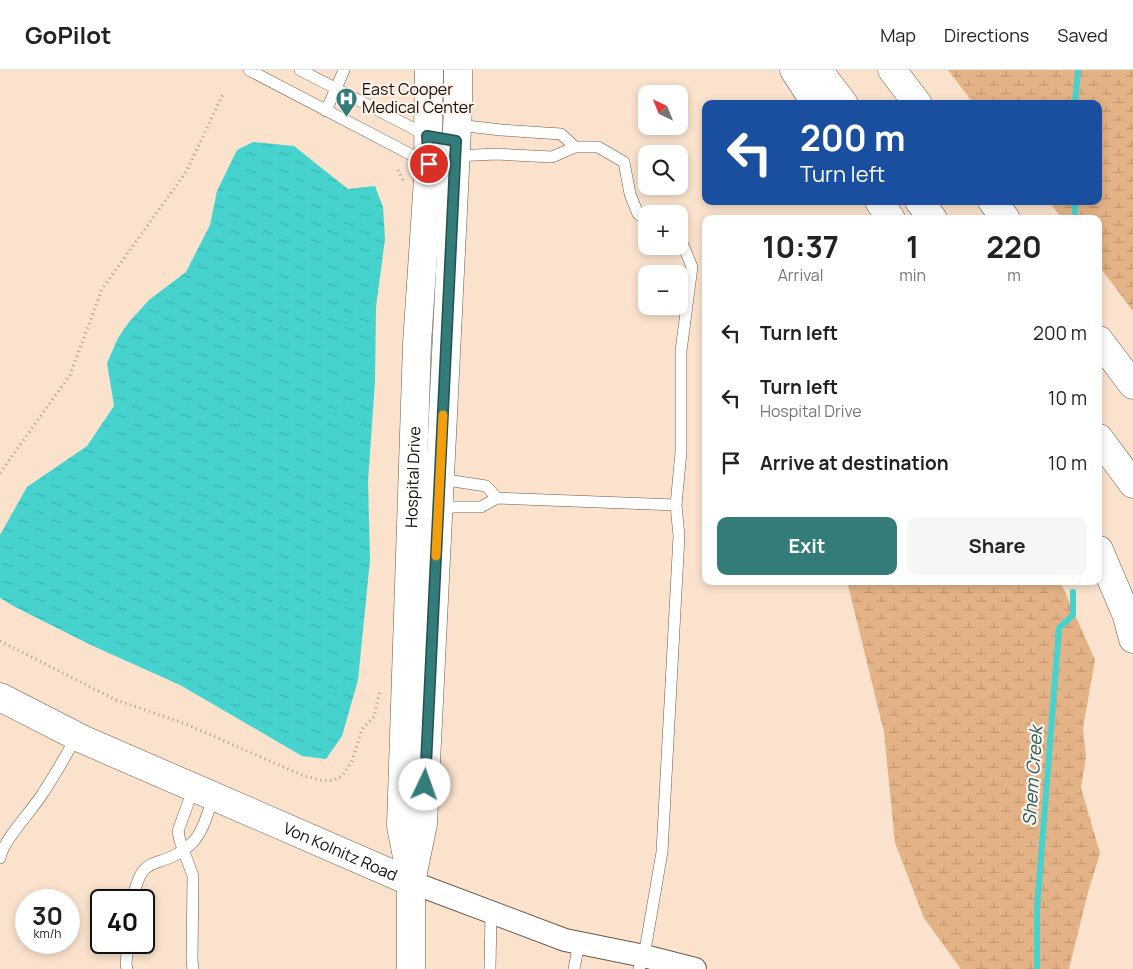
<!DOCTYPE html>
<html lang="en">
<head>
<meta charset="utf-8">
<style>
	:root { --surface:#fff; --page:#f6f6f6; --text:#222; --muted:#767676; --line:#e0e0e0; --accent:#347c79 }
	body { margin:0; font-family:Manrope,sans-serif; background:var(--page); color:var(--text); height:100vh; display:flex; flex-direction:column; font-size:19px; white-space:nowrap }
	* { box-sizing:border-box; margin:0 }
	p { font-size:16px; color:var(--muted) }
	.icon { flex:none; width:28px; height:28px; fill:none; stroke:currentColor; stroke-width:2; stroke-linecap:round; stroke-linejoin:round }
	.map { position:relative; flex:1; overflow:hidden }
	.sheet { position:absolute; left:702px; top:145px; width:400px; height:370px; display:flex; flex-direction:column; background:var(--surface); border-radius:10px; box-shadow:0 2px 8px #0003 }
	.sheet>* { flex:none }
	.top-card { position:absolute; left:702px; top:30px; width:400px; height:105px; border-radius:10px; box-shadow:0 2px 8px #0003; background:#1a4fa0; color:#fff; overflow:hidden }
	.needle { width:32px; rotate:317deg }
	.fabs { position:absolute; left:638px; top:15px; display:grid; gap:10px }
	.fabs a { display:grid; place-items:center; width:50px; height:50px; border-radius:10px; background:var(--surface); box-shadow:0 2px 8px #0003; font-size:25px }
	.speed { position:absolute; left:15px; top:819px; display:flex; gap:10px; font-size:25px; font-weight:700; text-align:center }
	.speed>* { display:grid; place-content:center; width:65px; height:65px; border-radius:50%; background:var(--surface); box-shadow:0 2px 8px #0003; line-height:1 }
	.speed small { font-size:12px; font-weight:400 }
	.speed .limit { border:2px solid #111; border-radius:8px; background:#fff; color:#111 }
	.pin { position:absolute; display:grid; place-items:center; width:42px; height:42px; color:#fff; margin:-21px; border:2px solid #fff; border-radius:50%; box-shadow:0 1px 5px #0007 }
	.me { position:absolute; width:55px; margin:-28px; rotate:3deg; stroke-linejoin:round; filter:drop-shadow(0 0 4px #0008) }
	.turn { display:flex; align-items:center; gap:18px; height:105px; padding:0 15px; font-size:22px }
	.turn .icon { width:65px; height:65px; stroke-width:2.5 }
	.turn b { display:block; font-size:35px; line-height:42px }
	.eta { display:flex; justify-content:space-evenly; align-items:center; height:85px; text-align:center }
	.eta b { font-size:30px; font-weight:700; line-height:35px }
	.cta { display:flex; gap:10px; margin-top:auto; padding:10px 15px }
	.cta a { flex:1; height:58px; border-radius:10px; background:var(--accent); color:#fff; font-size:20px; font-weight:700; line-height:58px; text-align:center }
	.cta a+a { background:var(--page); color:var(--text) }
	ul { padding:0; list-style:none }
	li { display:flex; align-items:center; gap:15px; height:65px; padding:0 15px }
	li div { flex:1 }
	li b { display:block; font-size:19px }
	li em { font-style:normal }
	header { display:flex; align-items:center; gap:30px; box-sizing:border-box; height:70px; padding:0 25px; background:var(--surface); border-bottom:1px solid var(--line) }
	header strong { font-size:24px }
	nav { display:flex; gap:28px; margin-inline-start:auto; font-size:18px }
	.map>svg:first-child { display:block }
	.wetland { fill:url(#wetland-marsh) }
	.water { fill:url(#water-ripples) }
	.lines { fill:none; stroke-linecap:round; stroke-linejoin:round }
	.stream { stroke:#46d3ce; stroke-width:6 }
	.service-casing { stroke:#6d5947; stroke-width:12 }
	.minor-casing { stroke:#6d5947; stroke-width:24 }
	.tertiary-casing { stroke:#6d5947; stroke-width:29 }
	.motorway-casing { stroke:#6d5947; stroke-width:29 }
	.path { stroke:#ac9989; stroke-width:3; stroke-dasharray:1 4; stroke-linecap:butt }
	.service { stroke:#fff; stroke-width:11 }
	.minor { stroke:#fff; stroke-width:22 }
	.tertiary { stroke:#fff; stroke-width:28 }
	.motorway { stroke:#fff; stroke-width:28 }
	.route-casing { stroke:#22514f; stroke-width:12 }
	.route { stroke:#347c79; stroke-width:9 }
	.slow { stroke:#f59e0b; stroke-width:9 }
	.labels { text-anchor:middle; dominant-baseline:central; stroke-width:4.5; stroke-linejoin:round; paint-order:stroke }
	.poi-label { font-size:16px; fill:#150d06; stroke:#fcf2ea; text-anchor:start }
	.street-label { font-size:16px; fill:#150d06; stroke:#fcf2ea }
	.water-label { font-size:18px; font-style:italic; fill:#255e5c; stroke:#fcf2ea }
</style>
</head>
<body>
<header>
<strong>GoPilot</strong>
<nav><a>Map</a><a>Directions</a><a>Saved</a></nav>
</header>
<div class="map">
<svg width="1133" height="899" viewBox="0 0 1133 899">
	<defs>
		<pattern id="wetland-marsh" width="20" height="14" patternUnits="userSpaceOnUse" patternTransform="scale(1.25)"><rect width="20" height="14" fill="#e3b286"/><path d="M1 5h8M5 5V1M11 12h8M15 12V8" fill="none" stroke="#c29872"/></pattern>
		<pattern id="water-ripples" width="26" height="14" patternUnits="userSpaceOnUse" patternTransform="scale(1.25)"><rect width="26" height="14" fill="#46d3ce"/><path d="M2 4q2-2 4 0t4 0M15 11q2-2 4 0t4 0" fill="none" stroke="#3cb4af"/></pattern>
	</defs>
	<rect width="100%" height="100%" fill="#fae2cd"/>
	<path class="wetland" d="M948,0H1133V241L1099,196V149H1062L1049,131H1099V34H974Z
		M847,511H1060L1095,590L1083,658L1086,687L1081,718L1100,783L1088,822L1069,899H961L924,848L895,773L884,662Z"/>
	<path class="water" d="M253,72L294,76L348,119L375,116L383,137L385,169L376,237L375,312L368,411L370,490L358,610L342,666L326,689L302,686L180,615L93,576L15,537L0,528V465L27,417L87,376L114,336L107,293L118,268L129,252L149,230L186,202L210,155L217,121L237,80Z"/>
	<g class="lines">
		<path class="stream" d="M1075,34L1078,0
			M1075,131V149
			M1037,899V839L1059,558L1073,545V522"/>
		<defs>
			<path id="service" d="M249,0L429,94
				M300,0L428,66
				M326,41L344,0
				M458,55L501,60L561,64L575,77
				M456,86L496,84L552,87L575,77H598L624,92L630,124L638,144L646,149
				M440,409L486,416L497,428
				M676,435L681,382V281L692,197L683,175L679,171
				M441,445L451,437H481L497,428L676,435L679,466L662,782L644,886L639,899
				M0,788C3,770 32,741 43,723C55,705 66,685 77,666
				M132,830C135,820 137,809 143,801C150,792 161,792 171,787C179,784 187,778 193,772C204,760 208,741 214,726
				M127,899L126,894L128,872
				M193,899L192,890L193,806L180,771L178,761L194,717
				M490,899L491,842
				M574,899L579,873"/>
			<path id="minor" d="M411,812L565,870L644,886L695,899"/>
			<g id="tertiary">
				<path id="s1" d="M0,627L82,669L411,812"/>
				<path id="s2" d="M409,797L401,756L417,274L429,94C427,63 429,31 429,0"/>
				<path d="M411,899V812L423,754L458,38V0"/>
			</g>
			<path id="motorway" d="M794,0L816,34
				M818,0L844,34
				M892,0L918,34
				M879,131L891,149
				M919,131L933,149
				M992,131L1006,149
				M1099,270L1133,315
				M1099,368L1133,414
				M1099,480L1127,546L1133,569"/>
		</defs>
		<use href="#service" class="service-casing"/>
		<use href="#minor" class="minor-casing"/>
		<use href="#tertiary" class="tertiary-casing"/>
		<use href="#motorway" class="motorway-casing"/>
		<path class="path" d="M398,100L403,110
			M0,403L70,305L102,219L186,102L224,22
			M0,571L116,630L186,654L304,706L325,711L334,710L342,706L352,691L362,659L374,647L380,620"/>
		<use href="#service" class="service"/>
		<use href="#minor" class="minor"/>
		<use href="#tertiary" class="tertiary"/>
		<use href="#motorway" class="motorway"/>
	</g>
	<g class="lines">
		<defs>
			<path id="route" d="M425,715L456,71L427,66L429,94"/>
		</defs>
		<use href="#route" class="route-casing"/>
		<use href="#route" class="route"/>
		<path class="slow" d="M436,486L443,345"/>
	</g>
	<defs>
		<symbol id="hospital-pin" viewBox="-11 -11 22 30"><path d="M0 17L-7.5 6A9.5 9.5 0 1 1 7.5 6Z" fill="#347c79" stroke="#fcf2ea"/><path d="M-5-5h3v3.5h4V-5h3V5h-3V1.5h-4V5h-3Z" fill="#fff"/></symbol>
	</defs>
	<g fill-rule="evenodd">
		<use href="#hospital-pin" x="334" y="16" width="25" height="34"/>
	</g>
	<g class="labels">
		<g class="poi-label">
			<text x="362" y="19">East Cooper<tspan x="362" dy="18">Medical Center</tspan></text>
		</g>
		<g class="street-label">
			<text stroke="none"><textPath href="#s2" startOffset="391">Hospital Drive</textPath></text>
			<text stroke="none"><textPath href="#s1" startOffset="374">Von Kolnitz Road</textPath></text>
		</g>
		<g class="water-label">
			<text transform="translate(1032 706) rotate(-86)">Shem Creek</text>
		</g>
	</g>
</svg>
<div class="fabs">
<a><svg class="needle" viewBox="-14 -14 28 28"><path d="M0-13l5 13h-10z" fill="#e53935"/><path d="M0 13l5-13h-10z" fill="#767676"/></svg></a>
<a><svg class="icon" aria-label="search" viewBox="0 0 24 24"><circle cx="10" cy="10" r="6"/><path d="M15 15l6 6"/></svg></a>
<a>+</a>
<a>−</a>
</div>
<div class="speed"><div>30<small>km/h</small></div><div class="limit">40</div></div>
<div class="pin" style="left:429px;top:94px;background:#d93025"><svg class="icon" aria-label="arrive" viewBox="0 0 24 24"><path d="M6 21V4h12l-3 4 3 4H6"/></svg></div>
<svg class="me" style="left:425px;top:715px" viewBox="-20 -20 40 40"><circle r="19" fill="#fff"/><path d="M0-13L10 11 0 6-10 11z" fill="#347c79"/></svg>
<div class="top-card">
<div class="turn"><svg class="icon" aria-label="left" viewBox="0 0 24 24"><path d="M17 20v-9H6M10 6l-5 5 5 5"/></svg><div><b>200 m</b>Turn left</div></div>
</div>
<section class="sheet">
<div class="eta">
<div><b>10:37</b><p>Arrival</p></div>
<div><b>1</b><p>min</p></div>
<div><b>220</b><p>m</p></div>
</div>
<ul>
<li><svg class="icon" aria-label="left" viewBox="0 0 24 24"><path d="M17 20v-9H6M10 6l-5 5 5 5"/></svg><div><b>Turn left</b></div><em>200 m</em></li>
<li><svg class="icon" aria-label="left" viewBox="0 0 24 24"><path d="M17 20v-9H6M10 6l-5 5 5 5"/></svg><div><b>Turn left</b><p>Hospital Drive</p></div><em>10 m</em></li>
<li><svg class="icon" aria-label="arrive" viewBox="0 0 24 24"><path d="M6 21V4h12l-3 4 3 4H6"/></svg><div><b>Arrive at destination</b></div><em>10 m</em></li>
</ul>
<div class="cta"><a>Exit</a><a>Share</a></div>
</section>
</div>
</body>
</html>
